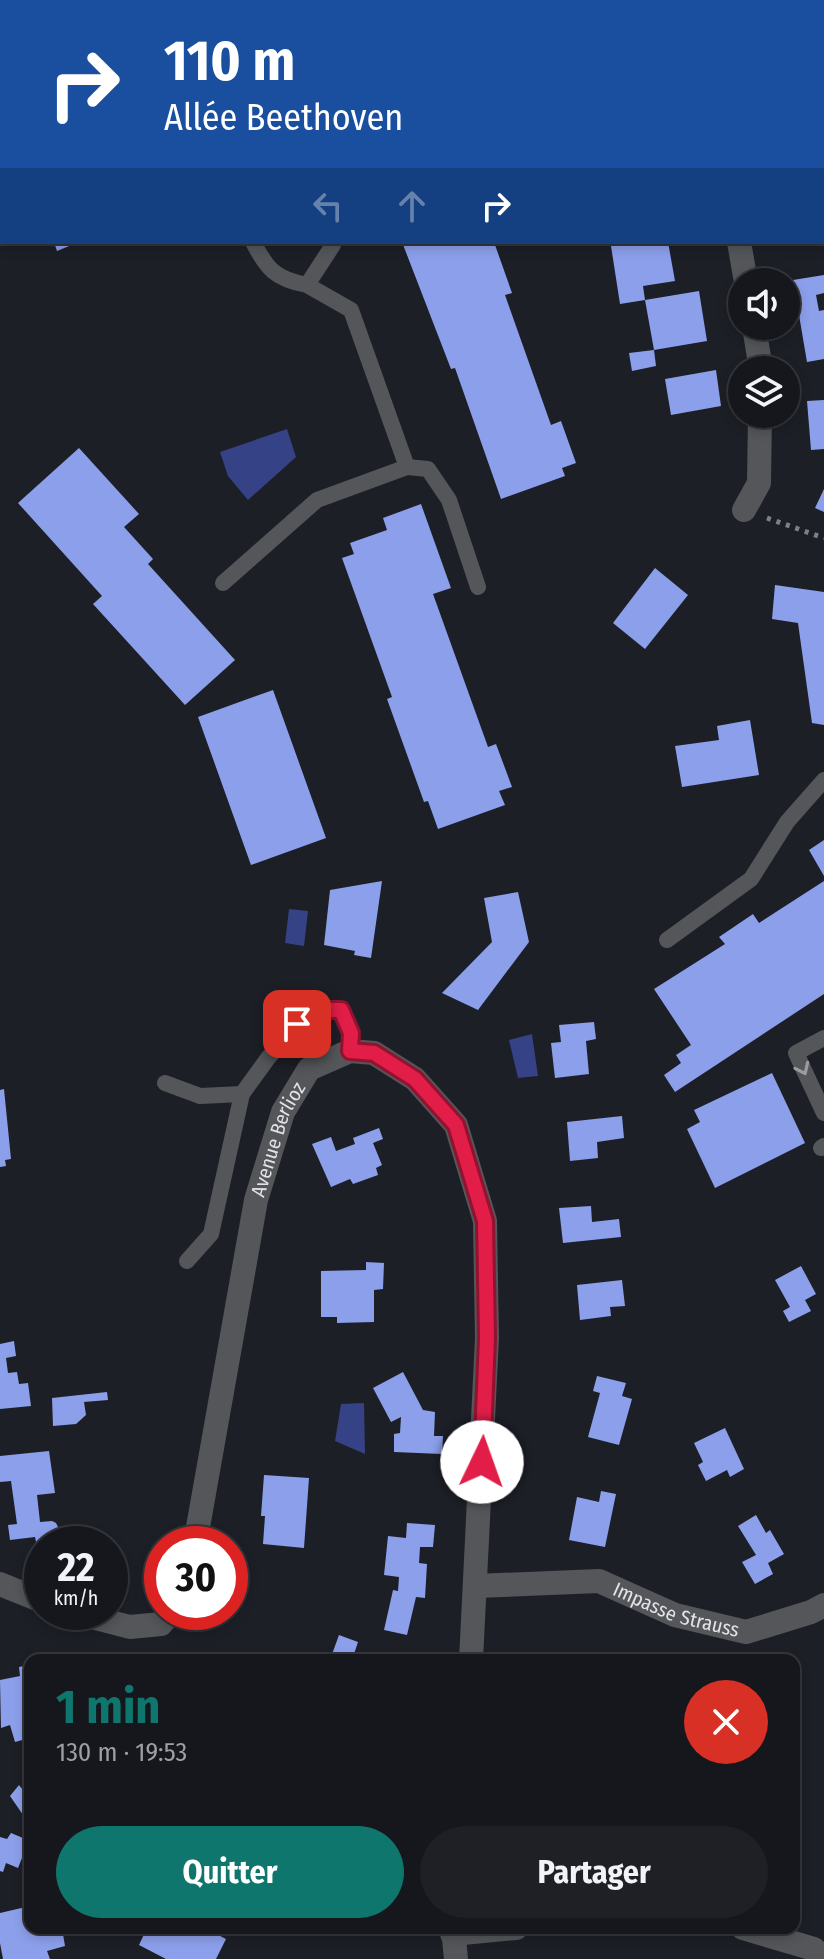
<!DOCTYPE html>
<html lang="fr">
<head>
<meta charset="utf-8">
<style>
	:root { --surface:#16171d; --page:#1f2026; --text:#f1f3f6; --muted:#9e9fa4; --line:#35363b; --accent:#0f766e }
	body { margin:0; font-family:"Fira Sans Condensed",sans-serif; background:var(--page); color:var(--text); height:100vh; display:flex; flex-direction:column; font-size:30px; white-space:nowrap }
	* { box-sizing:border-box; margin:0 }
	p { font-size:26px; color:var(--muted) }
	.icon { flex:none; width:44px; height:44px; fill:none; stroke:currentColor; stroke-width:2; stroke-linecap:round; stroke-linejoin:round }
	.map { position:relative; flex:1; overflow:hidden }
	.drawer { position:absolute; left:24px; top:1654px; width:776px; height:280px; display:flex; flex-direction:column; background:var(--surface); border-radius:16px; box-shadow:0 4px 12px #0003,0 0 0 2px var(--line) }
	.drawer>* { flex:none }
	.guide { position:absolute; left:0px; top:0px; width:824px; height:244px; box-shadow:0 4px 12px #0003,0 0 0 2px var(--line); background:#1a4fa0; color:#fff; overflow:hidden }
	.tools { position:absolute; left:728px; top:268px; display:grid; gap:16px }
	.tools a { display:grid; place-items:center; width:72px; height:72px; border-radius:50%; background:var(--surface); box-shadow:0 4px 12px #0003,0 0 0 2px var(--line); font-size:40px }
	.speed { position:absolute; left:24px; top:1526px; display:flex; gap:16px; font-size:40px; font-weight:700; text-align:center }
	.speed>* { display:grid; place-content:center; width:104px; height:104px; border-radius:50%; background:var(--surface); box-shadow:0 4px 12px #0003,0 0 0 2px var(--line); line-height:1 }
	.speed small { font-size:20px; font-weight:400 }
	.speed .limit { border:12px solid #d22; background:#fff; color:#111 }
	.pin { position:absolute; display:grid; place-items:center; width:68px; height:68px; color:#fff; margin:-34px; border-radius:16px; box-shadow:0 4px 12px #0006 }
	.me { position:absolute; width:88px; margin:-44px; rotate:3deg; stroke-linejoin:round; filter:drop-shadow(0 0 6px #0008) }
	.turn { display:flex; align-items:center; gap:28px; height:168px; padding:0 32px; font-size:36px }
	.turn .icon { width:104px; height:104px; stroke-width:2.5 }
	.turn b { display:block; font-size:56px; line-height:68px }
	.lanes { display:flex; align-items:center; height:76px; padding:0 32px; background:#0003; justify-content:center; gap:40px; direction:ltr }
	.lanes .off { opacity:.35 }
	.round { display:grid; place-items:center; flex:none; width:84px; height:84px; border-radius:42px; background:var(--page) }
	.overview { display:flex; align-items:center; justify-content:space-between; height:136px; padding:0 32px }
	h1 { font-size:48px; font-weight:700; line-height:60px; color:var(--accent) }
	.button { display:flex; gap:16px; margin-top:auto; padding:16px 32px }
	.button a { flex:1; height:92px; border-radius:48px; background:var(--accent); color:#fff; font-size:32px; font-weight:700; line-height:92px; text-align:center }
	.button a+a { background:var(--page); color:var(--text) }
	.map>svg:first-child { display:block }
	.water { fill:#354285 }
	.building { fill:#8c9feb }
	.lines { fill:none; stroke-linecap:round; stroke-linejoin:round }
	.path { stroke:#7e8087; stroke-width:5; stroke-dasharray:4 6; stroke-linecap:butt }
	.lane { stroke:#54565a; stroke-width:16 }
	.street { stroke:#54565a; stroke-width:24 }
	.oneway { stroke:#9a9ca2 }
	.route-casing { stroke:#92132f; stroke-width:20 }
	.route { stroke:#e11d48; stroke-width:14 }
	.labels { text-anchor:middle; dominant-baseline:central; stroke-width:8; stroke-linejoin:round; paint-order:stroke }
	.street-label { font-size:20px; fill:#e1e3e9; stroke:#08090d }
</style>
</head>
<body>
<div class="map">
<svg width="824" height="1959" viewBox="0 0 824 1959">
	<rect width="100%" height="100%" fill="#1d1f27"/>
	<path class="water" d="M287,429L296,457L248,500L228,476L220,452Z
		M289,909L308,911L304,946L285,943Z
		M532,1034L538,1076L518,1078L509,1040Z
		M364,1403L365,1454L335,1441L341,1404Z"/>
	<path class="building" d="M54,242H79L57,251Z
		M402,242H494L512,293L505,295L551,425L561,421L576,463L562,468L565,476L501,499L455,368L451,369Z
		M635,242H668L675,281L643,286L645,300L620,304L611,246Z
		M824,275V293L816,295L819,311L824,310V359L807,362L793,280Z
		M699,291L707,341L654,350L645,300Z
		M654,350L656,366L632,371L629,353Z
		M716,370L721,406L671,415L665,379Z
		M824,400V449L811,450L807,401Z
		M79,448L139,514L124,527L153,559L148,564L235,660L185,705L93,604L102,596L18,503Z
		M824,489V512L815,508Z
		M421,504L451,588L433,594L488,747L496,744L512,787L499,791L505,805L438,829L428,801L424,802L387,699L392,697L342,558L354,554L350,543L387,530L383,518Z
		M655,568L688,595L645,649L613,623Z
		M775,585L824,592V725L812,723L798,623L772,619Z
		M273,690L326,838L251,865L198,717Z
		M750,720L759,775L682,787L675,746L719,740L717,726Z
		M824,840V876L809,850Z
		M382,881L371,958L354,955L355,951L324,945L330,890Z
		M824,881V994L675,1092L664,1075L681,1063L676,1055L691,1045L654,989L725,944L719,937L753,914L759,923Z
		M518,892L529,942L478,1010L442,993L492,942L484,898Z
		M594,1022L596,1039L586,1041L589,1074L555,1078L551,1043L561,1042L559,1025Z
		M772,1073L805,1143L715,1188L687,1129L700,1122L694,1110Z
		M4,1089L11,1159L5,1160L6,1166L0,1167V1090Z
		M622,1116L624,1138L597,1142L598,1158L570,1161L567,1122Z
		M379,1128L383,1139L373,1143L382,1165L376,1168L378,1175L353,1184L350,1179L331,1187L312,1144L331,1137L336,1151L355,1144L353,1138Z
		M591,1206L592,1222L619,1219L621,1237L563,1243L559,1208Z
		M366,1262L384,1263L383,1289L374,1290V1322L337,1323V1317H321V1271L366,1270Z
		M801,1266L816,1294L805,1300L811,1311L789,1322L783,1311L790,1307L775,1280Z
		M622,1280L625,1306L610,1307L611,1316L580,1320L577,1285Z
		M14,1341L16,1356L6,1358L8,1373L17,1372L19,1384L28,1383L31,1406L0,1409V1344Z
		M403,1372L423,1410L435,1412L434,1436H443L442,1454L394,1452V1434L400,1433L401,1417L391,1422L373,1388Z
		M597,1376L626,1383L622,1396L632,1399L619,1445L588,1437L600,1393L593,1391Z
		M107,1392L108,1400L84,1402L86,1415L76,1424L53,1426L52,1398Z
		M725,1428L744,1469L730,1477L727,1470L706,1481L698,1465L703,1462L694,1443Z
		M49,1451L55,1493L37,1495L40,1522L52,1521L56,1523L60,1531L58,1536L56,1540L36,1542L35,1537L10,1540L8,1525L17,1524L11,1481L0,1482V1456Z
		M264,1475L309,1478L304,1548L263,1544L265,1516H261Z
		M601,1491L616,1494L605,1547L569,1540L577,1497L599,1502Z
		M756,1515L766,1533L770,1530L784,1554L768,1563L773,1574L755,1584L742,1562L756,1555L738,1526Z
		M407,1523L435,1525L433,1547H420L419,1563L427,1564L425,1598L416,1597L407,1635L384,1630L393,1590L398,1591L399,1577L384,1575L388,1536L406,1538Z
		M339,1635L358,1642L352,1660L331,1657Z
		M600,1653V1660H565L564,1654Z
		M30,1665V1738L15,1742L10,1725L1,1728L0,1680L20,1676L19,1667Z
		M19,1785L30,1799V1825L10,1796Z
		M30,1825V1861L22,1858L18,1868L6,1863L3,1872L0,1871V1837L7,1839L11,1833L23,1838Z
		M30,1906V1928H62L65,1946L47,1951L50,1959H3L0,1943V1913Z
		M147,1928H205L226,1939L216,1959H166L139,1945Z"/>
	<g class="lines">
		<path class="path" d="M767,518L824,538"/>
		<path class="lane" d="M234,0V2
			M253,242C267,269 275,279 307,285L333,245
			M307,285L351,310L407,467L428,469L449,500L478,587
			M223,583L317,500L407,467
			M667,940L751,879L787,822L824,780
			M824,1038L796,1053L824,1113
			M165,1083L200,1096L242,1094
			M821,1148L824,1146
			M187,1261L211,1234L242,1094L268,1058L297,1024L324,1010H341L351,1033L350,1051"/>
		<g class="street">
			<path d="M611,0L613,2"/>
			<path d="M739,242L746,282"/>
			<path d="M754,326L761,370"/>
			<path d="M744,510L759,483L760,414"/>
			<path id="s1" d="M195,1544L256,1200L283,1112L309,1069L350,1051L374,1053L415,1079L456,1125L485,1221L487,1338L471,1660"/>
			<path d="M0,1584L42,1601"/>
			<path id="s2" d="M476,1586L599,1581L675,1615L746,1632L811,1612L824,1605"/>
			<path d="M72,1612L130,1627L161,1624L171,1612"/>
			<path d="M453,1928L456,1959"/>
			<path d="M743,1928L814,1949L821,1959"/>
			<path d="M452,1934L516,1928"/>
		</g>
	</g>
	<defs><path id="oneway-chevron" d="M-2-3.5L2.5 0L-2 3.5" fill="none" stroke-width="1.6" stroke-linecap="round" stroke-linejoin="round" transform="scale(2)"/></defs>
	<use class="oneway" href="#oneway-chevron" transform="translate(803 1069) rotate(65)"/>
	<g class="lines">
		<defs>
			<path id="route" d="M297,1024L324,1010H341L351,1033L350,1051L374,1053L415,1079L456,1125L485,1221L487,1338L482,1462"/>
		</defs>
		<use href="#route" class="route-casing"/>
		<use href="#route" class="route"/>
	</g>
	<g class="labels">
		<g class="street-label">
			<text stroke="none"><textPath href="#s1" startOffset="414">Avenue Berlioz</textPath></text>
			<text stroke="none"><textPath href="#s2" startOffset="206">Impasse Strauss</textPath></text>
		</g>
	</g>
</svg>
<div class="tools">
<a><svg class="icon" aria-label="sound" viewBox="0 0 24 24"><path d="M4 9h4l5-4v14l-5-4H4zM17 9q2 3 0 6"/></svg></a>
<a><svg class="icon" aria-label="layers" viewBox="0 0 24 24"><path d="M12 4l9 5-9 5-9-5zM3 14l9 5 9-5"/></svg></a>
</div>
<div class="speed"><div>22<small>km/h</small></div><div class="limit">30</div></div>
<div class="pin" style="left:297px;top:1024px;background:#d93025"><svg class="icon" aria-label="arrive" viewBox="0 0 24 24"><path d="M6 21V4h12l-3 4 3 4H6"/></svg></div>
<svg class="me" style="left:482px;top:1462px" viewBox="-20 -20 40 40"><circle r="19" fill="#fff"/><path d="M0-13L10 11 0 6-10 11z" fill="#e11d48"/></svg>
<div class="guide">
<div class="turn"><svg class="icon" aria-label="right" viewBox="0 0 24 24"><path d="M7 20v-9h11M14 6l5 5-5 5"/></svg><div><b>110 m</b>Allée Beethoven</div></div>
<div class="lanes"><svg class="icon off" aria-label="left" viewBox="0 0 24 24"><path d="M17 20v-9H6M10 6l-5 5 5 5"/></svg><svg class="icon off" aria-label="ahead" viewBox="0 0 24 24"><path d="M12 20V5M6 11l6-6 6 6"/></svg><svg class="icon" aria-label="right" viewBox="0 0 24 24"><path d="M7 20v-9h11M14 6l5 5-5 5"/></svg></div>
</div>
<section class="drawer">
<div class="overview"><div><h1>1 min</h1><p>130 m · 19:53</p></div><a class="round" style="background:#d93025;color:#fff"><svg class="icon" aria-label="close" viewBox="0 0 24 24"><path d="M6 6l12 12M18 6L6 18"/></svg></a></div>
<div class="button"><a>Quitter</a><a>Partager</a></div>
</section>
</div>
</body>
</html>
